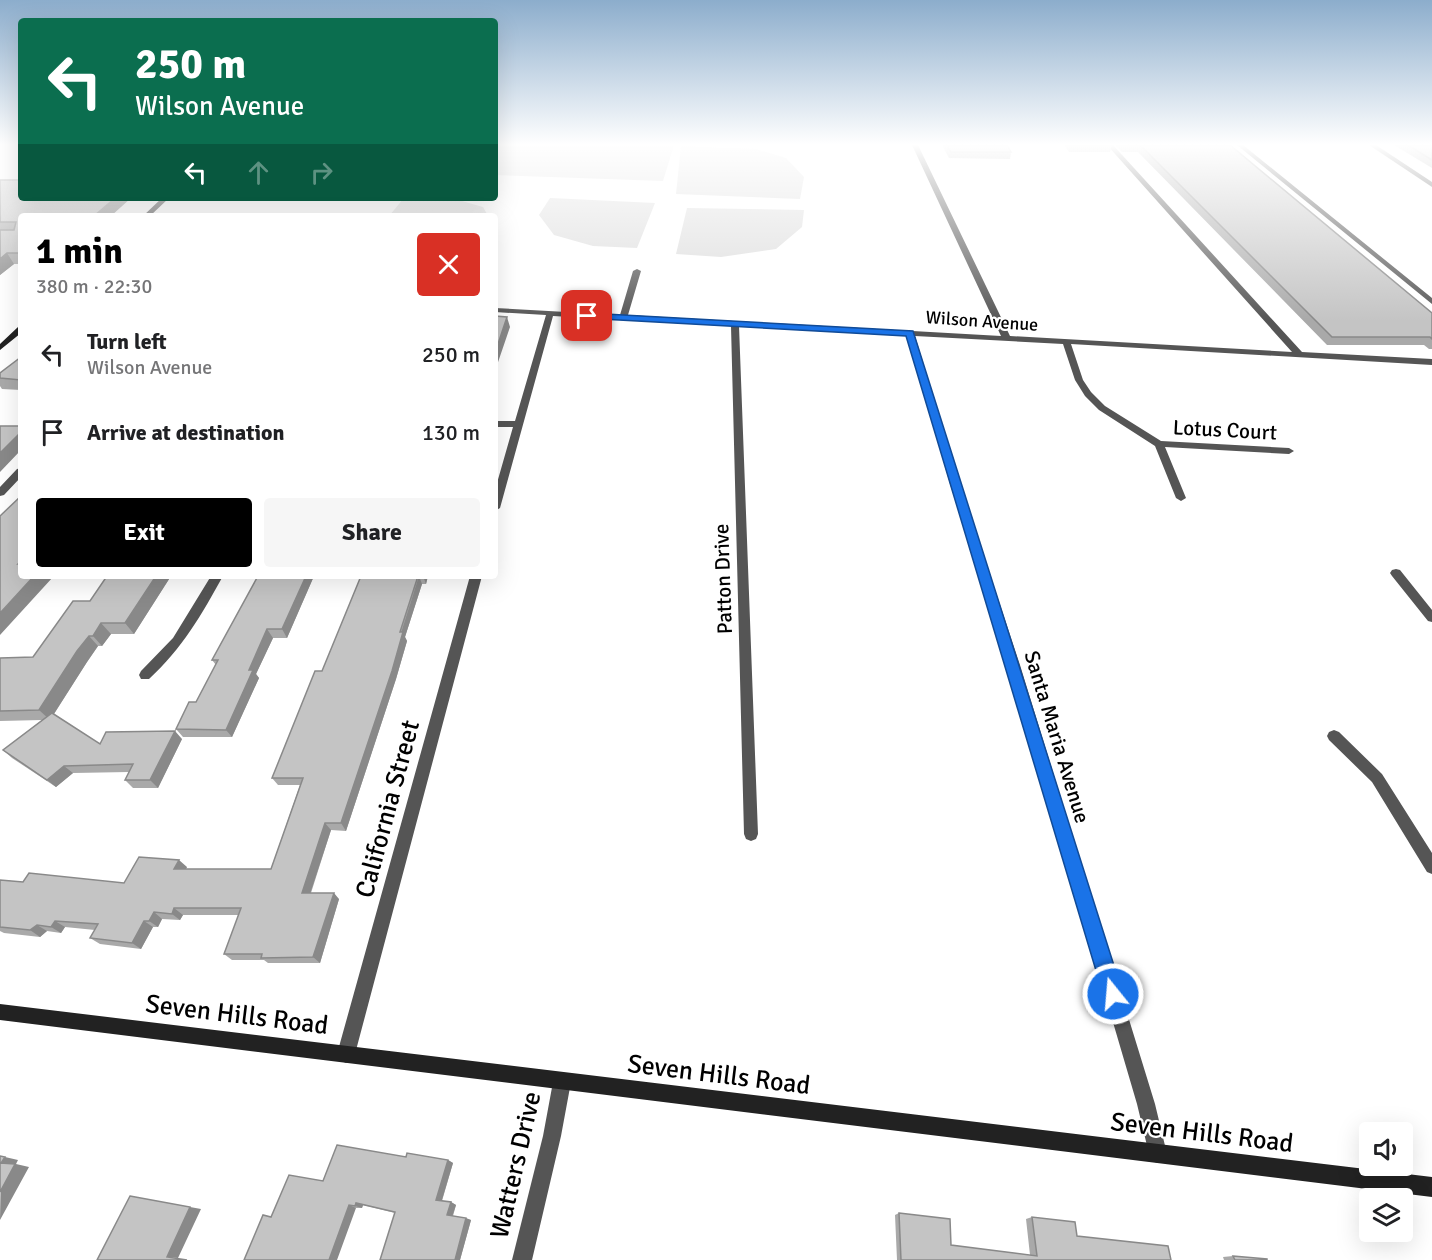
<!DOCTYPE html>
<html lang="en">
<head>
<meta charset="utf-8">
<style>
	:root { --surface:#fff; --page:#f6f6f6; --text:#202124; --muted:#757577; --accent:#000 }
	body { margin:0; font-family:Signika,sans-serif; background:var(--page); color:var(--text); height:100vh; display:flex; flex-direction:column; font-size:22px; white-space:nowrap }
	* { box-sizing:border-box; margin:0 }
	p { font-size:20px; color:var(--muted) }
	.icon { flex:none; width:33px; height:33px; fill:none; stroke:currentColor; stroke-width:2; stroke-linecap:round; stroke-linejoin:round }
	.map { position:relative; flex:1; overflow:hidden }
	.panel { position:absolute; left:18px; top:213px; width:480px; height:366px; display:flex; flex-direction:column; background:var(--surface); border-radius:6px; box-shadow:0 6px 24px #0002 }
	.panel>* { flex:none }
	.banner { position:absolute; left:18px; top:18px; width:480px; height:183px; border-radius:6px; box-shadow:0 6px 24px #0002; background:#0b6e4f; color:#fff; overflow:hidden }
	.buttons { position:absolute; left:1359px; top:1122px; display:grid; gap:12px }
	.buttons a { display:grid; place-items:center; width:54px; height:54px; border-radius:6px; background:var(--surface); box-shadow:0 6px 24px #0002; font-size:30px }
	.pin { position:absolute; display:grid; place-items:center; width:51px; height:51px; color:#fff; margin:-26px; border-radius:12px; box-shadow:0 3px 9px #0006 }
	.me { position:absolute; width:66px; margin:-33px; rotate:343deg; stroke-linejoin:round; filter:drop-shadow(0 0 4px #0008) }
	.turn { display:flex; align-items:center; gap:21px; height:126px; padding:0 18px; font-size:27px }
	.turn .icon { width:78px; height:78px; stroke-width:2.5 }
	.turn b { display:block; font-size:42px; line-height:51px }
	.lanes { display:flex; align-items:center; height:57px; padding:0 18px; background:#0003; justify-content:center; gap:30px; direction:ltr }
	.lanes .off { opacity:.35 }
	.round { display:grid; place-items:center; flex:none; width:63px; height:63px; border-radius:6px; background:var(--page) }
	.overview { display:flex; align-items:center; justify-content:space-between; height:102px; padding:0 18px }
	h1 { font-size:36px; font-weight:800; line-height:45px; color:var(--accent) }
	.action { display:flex; gap:12px; margin-top:auto; padding:12px 18px }
	.action a { flex:1; height:69px; border-radius:6px; background:var(--accent); color:#fff; font-size:24px; font-weight:800; line-height:69px; text-align:center }
	.action a+a { background:var(--page); color:var(--text) }
	ul { padding:0; list-style:none }
	li { display:flex; align-items:center; gap:18px; height:78px; padding:0 18px }
	li div { flex:1 }
	li b { display:block; font-size:22px }
	li em { font-style:normal }
	.map>svg:first-child { display:block }
	.green { fill:#dcdcdc }
	.lines { fill:none; stroke-linecap:round; stroke-linejoin:round }
	.street { fill:#555; fill-rule:evenodd }
	.secondary { fill:#222; fill-rule:evenodd }
	.wall { fill:#a9a9a9 }
	.shaded-wall { fill:#898989 }
	.building { fill:#c4c4c4; stroke:#898989; stroke-width:1.5 }
	.route { fill:#1a73e8; stroke:#114b97; stroke-width:1.5 }
	.labels { text-anchor:middle; dominant-baseline:central; stroke-width:4.5; stroke-linejoin:round; paint-order:stroke }
	.far-street-label { font-size:18px; fill:#000; stroke:#fff }
	.street-label { font-size:21px; fill:#000; stroke:#fff }
	.near-street-label { font-size:26px; fill:#000; stroke:#fff }
</style>
</head>
<body>
<div class="map">
<svg width="1432" height="1260" viewBox="0 0 1432 1260">
	<rect width="100%" height="100%" fill="#fff"/>
	<path class="green" d="M497,145H674L663,181L495,175Z
		M681,146L756,149L786,158L804,177L800,199L676,194Z
		M404,198H451L483,207L488,216H389Z
		M550,198L655,203L637,248L593,246L554,235L539,215Z
		M687,208L804,210L802,227L776,249L721,257L676,254Z"/>
	<g class="lines">
		<path class="street" d="M912,145H918L1010,336L1292,352L1107,145H1113L1302,352L1432,359V365L1071,344L1083,380L1091,392L1105,406L1161,441L1289,448L1294,451L1289,454L1165,447L1186,498L1181,501L1176,498L1155,446L1099,410L1085,396L1075,380L1063,344L915,336L960,484L1020,665L1155,1104L1167,1154L1165,1161L1158,1163L1151,1161L1149,1154L1137,1104L1008,665L950,484L907,335L739,326L758,834L756,839L751,841L746,839L744,834L731,326L553,316L500,508L495,511V490L513,427H495V421H515L546,315L495,312V308L620,315L633,271L637,269L641,271L628,315L1001,336Z
			M1237,145H1243L1432,298V304Z
			M1369,145H1376L1432,182V187Z
			M21,468V477L4,495L0,496V487L17,469Z
			M1396,569L1400,570L1432,610V622L1428,621L1392,576L1390,573L1392,570Z
			M211,576H223C202,614 182,649 149,679H141L139,675L141,671L173,638Z
			M470,576H482L355,1054L352,1060L346,1063L340,1060L337,1054Z
			M1334,730L1339,732L1382,774L1432,853V874L1427,872L1372,782L1329,740L1327,736L1329,732Z
			M562,1073L568,1076L571,1082L561,1136L532,1260H512L543,1136L553,1082L556,1076Z"/>
		<path class="secondary" d="M162,198H169L150,216H143Z
			M18,327H21V333L0,350V344Z
			M0,1004L1432,1177V1197L0,1020Z"/>
	</g>
	<path class="wall" d="M942,145H1007L1011,152L1010,159L949,158Z
		M1064,145H1112L1110,152H1069Z
		M1115,145H1230L1432,313V349H1429L1424,345H1327L1138,152H1122Z
		M1394,145H1432V168Z
		M0,180L21,216V264H14L0,275Z
		M21,357V390L2,389L0,386V373Z
		M107,576H171L134,634H111L102,646H98L87,662L54,714L100,744L182,739L158,788H133L125,780L129,772L73,773L56,787L12,758L3,750L42,720L0,721V658L33,657L90,601Z
		M258,576H314L287,638H273L256,674L259,678L232,737H183L176,729L196,702L216,665L212,660Z
		M361,576H428L426,584H422L405,637L407,641L396,679L346,831L331,830L311,893L339,899L320,963H268L264,960H232L224,954L239,915H183L180,920L162,919L158,927H153L141,949L100,944L90,938L95,930L65,927L61,933L47,931L40,937L4,933L0,931V880L23,882L124,883L187,867L186,869H271L300,785H278L272,778L322,671Z
		M406,1157L448,1160L453,1163L442,1201L451,1202L456,1205L453,1216L471,1220L460,1260H380L395,1213L363,1205L362,1208H356L271,1217L323,1181Z
		M899,1213L951,1245L1030,1255L1026,1219L1032,1217L1077,1236L1171,1260H897L895,1215Z
		M1233,1256L1267,1260H1224L1223,1257Z"/>
	<path class="shaded-wall" d="M115,198H131L111,216H94Z
		M7,253L14,264L0,275V259Z
		M507,317L510,327L495,371V353Z
		M21,432V450L0,472V453Z
		M34,576L53,577L0,635V613Z
		M156,576H171L134,634L125,623Z
		M306,576H314L287,638L282,629Z
		M419,576L422,584L405,637L407,641L396,679L346,831L341,823Z
		M423,576H428L426,584Z
		M101,623L111,634L102,646L93,636Z
		M267,629L273,638L256,674L259,678L232,737L226,730L249,670Z
		M89,636L98,646L87,662L50,720L39,710L77,651Z
		M175,731L182,739L158,788L150,780Z
		M64,766L73,773L56,787L47,780Z
		M325,823L331,830L308,900L302,893Z
		M179,860L187,867L182,876L174,869Z
		M334,893L339,899L320,963L313,957Z
		M174,908L183,915L180,920L172,914Z
		M154,912L162,919L158,927L149,921Z
		M55,921L65,927L61,933L51,927Z
		M144,921L153,927L141,949L132,943Z
		M37,925L47,931L40,937L30,930Z
		M5,1157L18,1160L16,1164L29,1167L0,1220L1,1163Z
		M448,1160L453,1163L441,1203L436,1200Z
		M451,1202L456,1205L452,1217L447,1215Z
		M356,1203L363,1205L362,1208L355,1206Z
		M349,1205L356,1208L337,1260H329Z
		M190,1207L201,1209L178,1258L167,1257Z
		M466,1218L471,1220L460,1260H455Z"/>
	<path class="building" d="M947,145H1007L1011,152H951Z
		M1124,145H1230L1432,313V339L1430,337H1332L1140,145Z
		M1408,145H1432V160Z
		M0,180H21V198H115L94,216H21V253H7L0,259V230H14L16,222H0Z
		M495,316L507,317L495,353Z
		M21,357V380L0,378V373Z
		M0,426H21V432L0,453Z
		M21,496V561L18,564H21V576H34L0,613V516Z
		M107,576H156L125,623H101L93,636H89L77,651L39,710L0,711V658L33,657L73,601H90Z
		M258,576H306L282,629H267L249,670H253L226,730L176,729L189,702H196L218,660H212Z
		M361,576H418L400,632H403L392,671L341,823H325L302,893H334L313,957L261,958L262,954H224L241,908H174L172,914L154,912L149,921H144L132,943L90,938L98,924L55,921L51,927L37,925L30,930L0,927V880L23,882L29,873L124,883L139,857L179,860L174,869H271L303,778H272L315,671H322Z
		M52,713L100,744L106,732L175,731L150,780H125L133,764L64,766L47,780L3,750Z
		M337,1145L406,1157L407,1153L448,1160L436,1200L451,1202L447,1215L466,1218L455,1260H380L395,1212L356,1203L355,1206L349,1205L329,1260H244L263,1215L271,1217L289,1175L323,1181Z
		M0,1156L5,1157L1,1163L15,1164L0,1192Z
		M130,1196L190,1207L167,1257L187,1260H97Z
		M899,1213L950,1219L951,1245L1037,1256L1032,1217L1075,1222L1077,1236L1168,1246L1171,1260H901Z
		M1233,1256L1267,1259V1260H1235Z"/>
	<linearGradient id="sky" x2="0" y2="1"><stop stop-color="#8cadcc"/><stop offset="0.45" stop-color="#fff"/><stop offset="1" stop-color="#fff" stop-opacity="0"/></linearGradient>
	<rect width="1432" height="321" fill="url(#sky)"/>
	<path class="route" d="M587,313L913,331L1123,994L1120,1001L1113,1004L1106,1001L1103,994L906,336L583,318L582,316Z"/>
	<g class="labels">
		<g class="far-street-label">
			<text transform="translate(982 321) rotate(4)">Wilson Avenue</text>
		</g>
		<g class="street-label">
			<text transform="translate(1225 430) rotate(3)">Lotus Court</text>
			<text transform="translate(723 579) rotate(-92)">Patton Drive</text>
			<text transform="translate(1057 737) rotate(73)">Santa Maria Avenue</text>
		</g>
		<g class="near-street-label">
			<text transform="translate(388 809) rotate(-75)">California Street</text>
			<text transform="translate(237 1015) rotate(7)">Seven Hills Road</text>
			<text transform="translate(719 1075) rotate(7)">Seven Hills Road</text>
			<text transform="translate(1202 1133) rotate(7)">Seven Hills Road</text>
			<text transform="translate(516 1165) rotate(-77)">Watters Drive</text>
		</g>
	</g>
</svg>
<div class="buttons">
<a><svg class="icon" aria-label="sound" viewBox="0 0 24 24"><path d="M4 9h4l5-4v14l-5-4H4zM17 9q2 3 0 6"/></svg></a>
<a><svg class="icon" aria-label="layers" viewBox="0 0 24 24"><path d="M12 4l9 5-9 5-9-5zM3 14l9 5 9-5"/></svg></a>
</div>
<div class="pin" style="left:587px;top:316px;background:#d93025"><svg class="icon" aria-label="arrive" viewBox="0 0 24 24"><path d="M6 21V4h12l-3 4 3 4H6"/></svg></div>
<svg class="me" style="left:1113px;top:994px" viewBox="-20 -20 40 40"><circle r="17" fill="#1a73e8" stroke="#fff" stroke-width="3"/><path d="M0-11L8 9 0 5-8 9z" fill="#fff"/></svg>
<div class="banner">
<div class="turn"><svg class="icon" aria-label="left" viewBox="0 0 24 24"><path d="M17 20v-9H6M10 6l-5 5 5 5"/></svg><div><b>250 m</b>Wilson Avenue</div></div>
<div class="lanes"><svg class="icon" aria-label="left" viewBox="0 0 24 24"><path d="M17 20v-9H6M10 6l-5 5 5 5"/></svg><svg class="icon off" aria-label="ahead" viewBox="0 0 24 24"><path d="M12 20V5M6 11l6-6 6 6"/></svg><svg class="icon off" aria-label="right" viewBox="0 0 24 24"><path d="M7 20v-9h11M14 6l5 5-5 5"/></svg></div>
</div>
<section class="panel">
<div class="overview"><div><h1>1 min</h1><p>380 m · 22:30</p></div><a class="round" style="background:#d93025;color:#fff"><svg class="icon" aria-label="close" viewBox="0 0 24 24"><path d="M6 6l12 12M18 6L6 18"/></svg></a></div>
<ul>
<li><svg class="icon" aria-label="left" viewBox="0 0 24 24"><path d="M17 20v-9H6M10 6l-5 5 5 5"/></svg><div><b>Turn left</b><p>Wilson Avenue</p></div><em>250 m</em></li>
<li><svg class="icon" aria-label="arrive" viewBox="0 0 24 24"><path d="M6 21V4h12l-3 4 3 4H6"/></svg><div><b>Arrive at destination</b></div><em>130 m</em></li>
</ul>
<div class="action"><a>Exit</a><a>Share</a></div>
</section>
</div>
</body>
</html>
